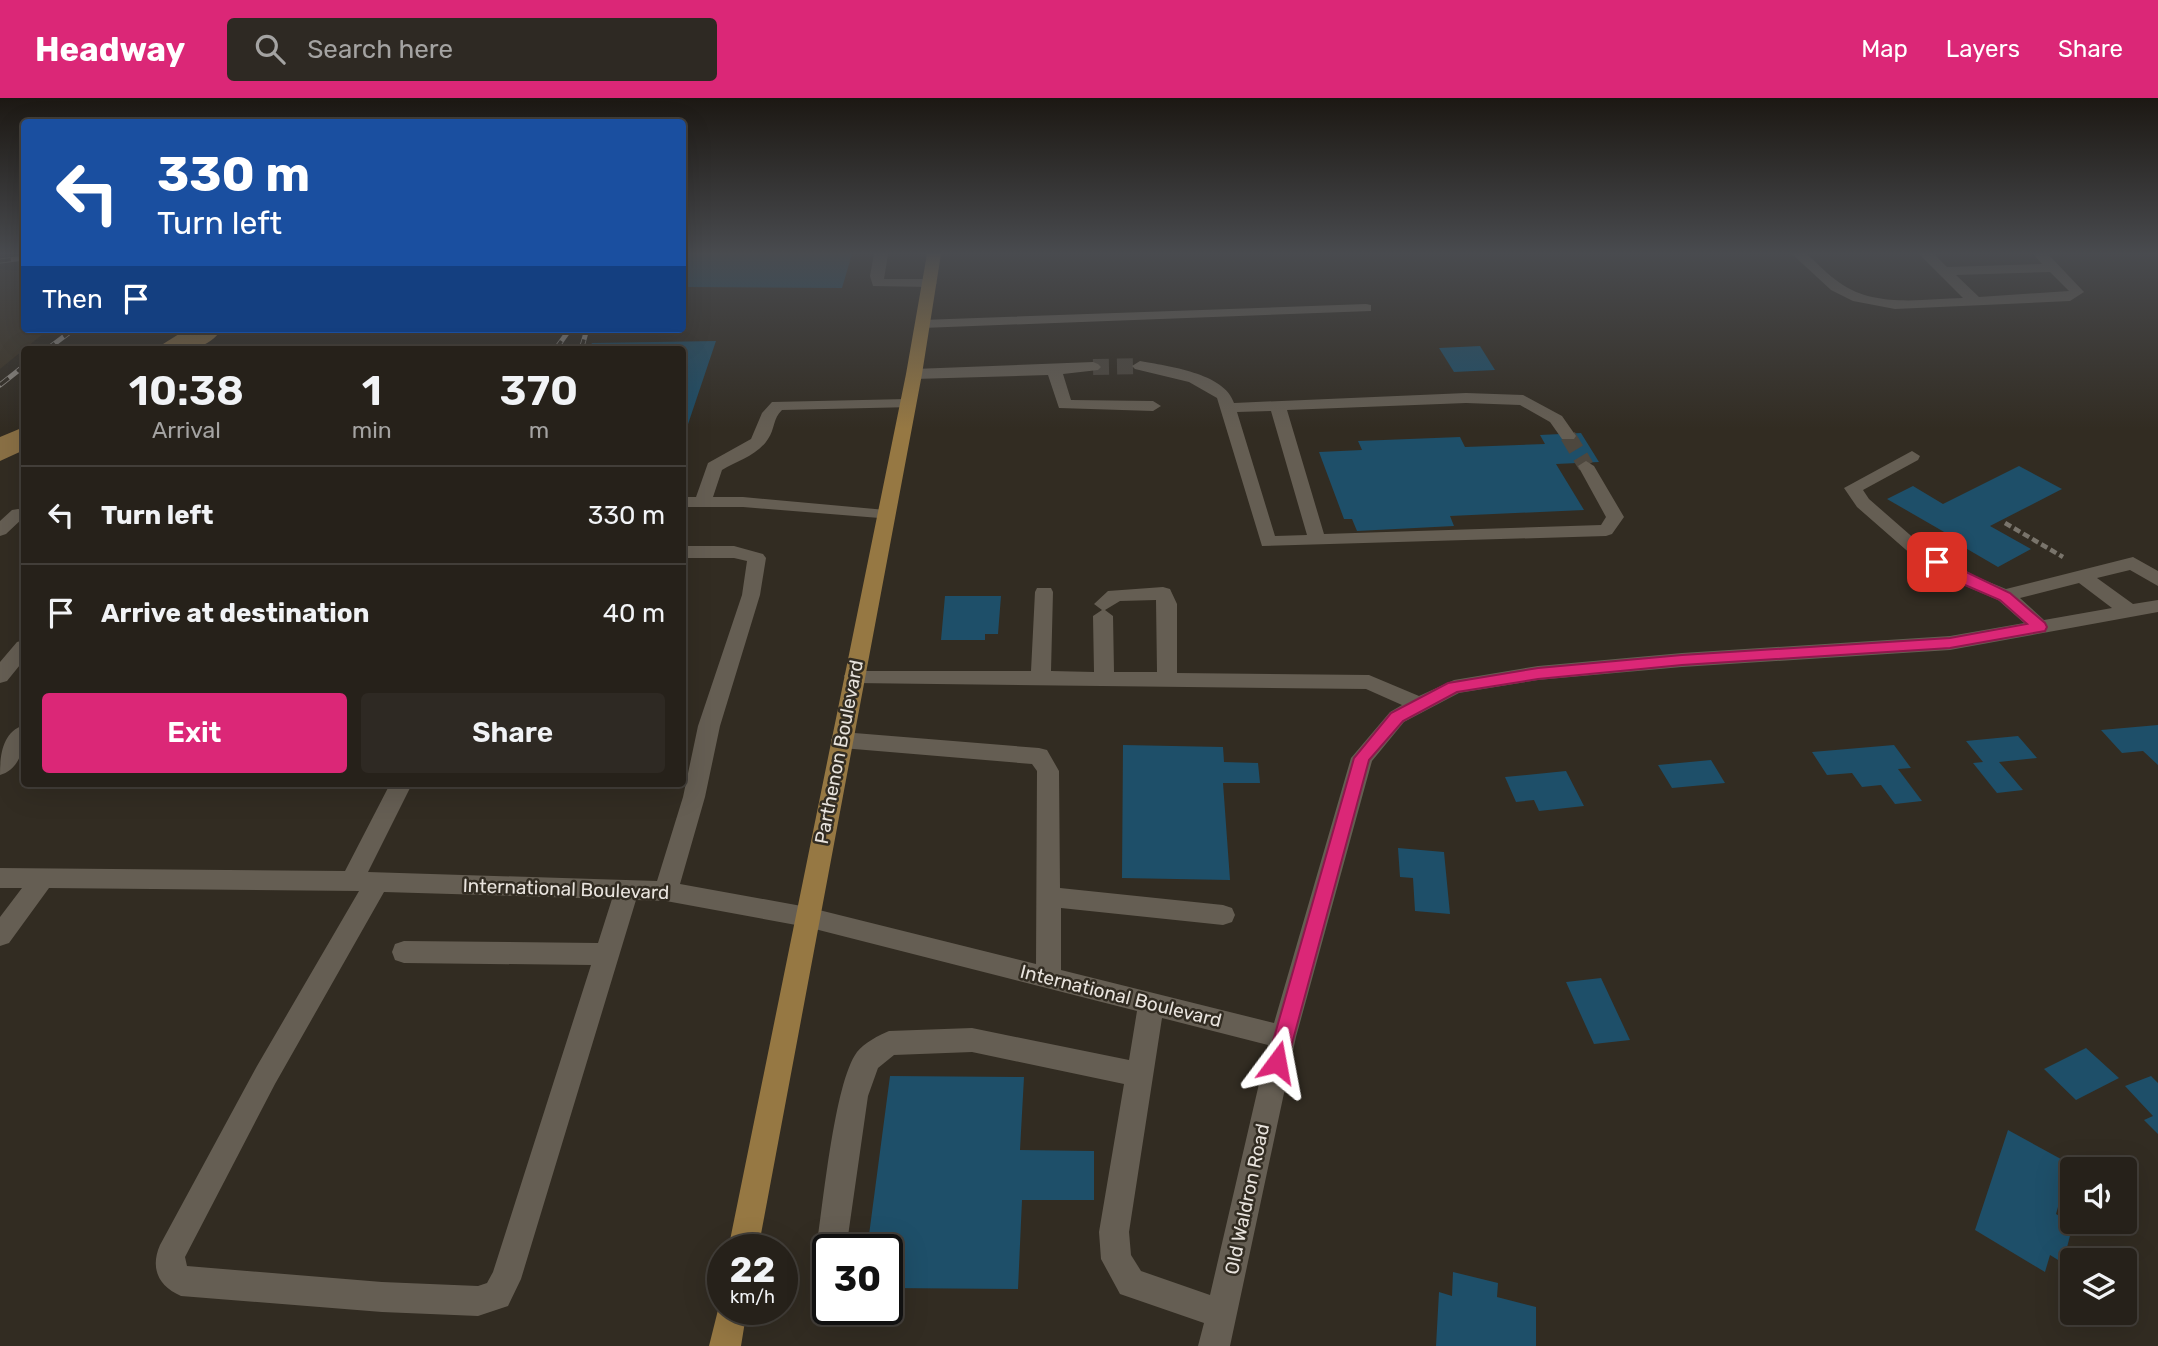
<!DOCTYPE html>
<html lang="en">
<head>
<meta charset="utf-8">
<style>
	:root { --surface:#26211a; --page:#2e2923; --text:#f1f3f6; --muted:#a4a3a2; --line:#423e39; --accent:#db2777 }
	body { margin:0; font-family:Rubik,sans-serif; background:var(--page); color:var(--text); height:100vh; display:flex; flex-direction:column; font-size:26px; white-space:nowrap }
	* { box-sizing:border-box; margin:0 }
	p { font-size:23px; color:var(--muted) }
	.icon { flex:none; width:38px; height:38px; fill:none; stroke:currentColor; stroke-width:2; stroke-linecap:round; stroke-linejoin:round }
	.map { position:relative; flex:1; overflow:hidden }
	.panel { position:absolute; left:21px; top:248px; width:665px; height:441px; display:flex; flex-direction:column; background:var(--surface); border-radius:7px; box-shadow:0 7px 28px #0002,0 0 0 2px var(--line) }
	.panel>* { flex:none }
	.banner { position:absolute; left:21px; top:21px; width:665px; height:214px; border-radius:7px; box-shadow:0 7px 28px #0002,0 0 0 2px var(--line); background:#1a4fa0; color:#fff; overflow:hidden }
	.buttons { position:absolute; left:2060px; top:1059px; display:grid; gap:14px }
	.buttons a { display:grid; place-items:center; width:77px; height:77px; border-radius:7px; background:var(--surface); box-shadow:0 7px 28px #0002,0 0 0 2px var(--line); font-size:35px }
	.speed { position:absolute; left:707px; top:1136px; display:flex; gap:14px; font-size:35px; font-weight:700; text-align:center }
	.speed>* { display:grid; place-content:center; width:91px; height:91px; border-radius:50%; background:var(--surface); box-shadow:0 7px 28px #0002,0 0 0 2px var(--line); line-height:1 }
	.speed small { font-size:18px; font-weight:400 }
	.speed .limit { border:4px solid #111; border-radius:10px; background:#fff; color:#111 }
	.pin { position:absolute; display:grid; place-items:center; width:60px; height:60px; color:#fff; margin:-30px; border-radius:14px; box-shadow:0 4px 10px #0006 }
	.me { position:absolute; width:77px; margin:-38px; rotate:13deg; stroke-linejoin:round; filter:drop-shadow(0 0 5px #0008) }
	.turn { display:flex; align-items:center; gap:24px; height:147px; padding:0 21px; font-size:32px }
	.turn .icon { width:91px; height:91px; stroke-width:2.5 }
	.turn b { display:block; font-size:49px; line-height:60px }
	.then { display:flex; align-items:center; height:66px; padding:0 21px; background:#0003; gap:14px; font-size:26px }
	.eta { display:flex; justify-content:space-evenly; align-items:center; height:119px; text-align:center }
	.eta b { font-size:42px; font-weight:600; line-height:49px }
	.action { display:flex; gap:14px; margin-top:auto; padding:14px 21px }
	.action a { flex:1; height:80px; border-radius:7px; background:var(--accent); color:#fff; font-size:28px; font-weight:600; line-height:80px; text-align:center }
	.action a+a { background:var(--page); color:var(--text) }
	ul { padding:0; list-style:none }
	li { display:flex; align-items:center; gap:21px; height:98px; padding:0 21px; border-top:2px solid var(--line) }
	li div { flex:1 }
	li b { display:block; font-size:26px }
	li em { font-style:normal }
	header { display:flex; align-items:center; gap:42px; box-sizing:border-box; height:98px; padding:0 35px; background:var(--accent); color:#fff }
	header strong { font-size:33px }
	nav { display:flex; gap:38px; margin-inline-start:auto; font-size:24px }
	.search { width:490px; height:63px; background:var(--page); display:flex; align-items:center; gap:18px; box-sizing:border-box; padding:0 24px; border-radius:7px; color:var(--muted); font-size:26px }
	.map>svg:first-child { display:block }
	.built { fill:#3d3425 }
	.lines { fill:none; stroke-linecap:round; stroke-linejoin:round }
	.river { fill:#8a7045; fill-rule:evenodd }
	.building { fill:#1e4f69 }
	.minor-tunnel { stroke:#4d473e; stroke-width:16; stroke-dasharray:16 8; stroke-linecap:butt }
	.path { stroke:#79746b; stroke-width:4.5; stroke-dasharray:7 3.5; stroke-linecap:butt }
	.minor { fill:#655e53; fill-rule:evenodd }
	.major { fill:#967843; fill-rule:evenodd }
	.rail-casing { stroke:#969189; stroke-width:5 }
	.rail { stroke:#322c22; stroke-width:3.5; stroke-dasharray:11; stroke-linecap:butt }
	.route { fill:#db2777; stroke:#8e194d; stroke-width:2 }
	.labels { text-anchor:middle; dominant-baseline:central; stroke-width:5; stroke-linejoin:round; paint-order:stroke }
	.street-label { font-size:19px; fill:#e8e3dd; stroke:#322c22 }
</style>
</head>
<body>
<header>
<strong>Headway</strong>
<div class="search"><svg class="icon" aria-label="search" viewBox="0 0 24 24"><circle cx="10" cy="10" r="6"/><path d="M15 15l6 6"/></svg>Search here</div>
<nav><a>Map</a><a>Layers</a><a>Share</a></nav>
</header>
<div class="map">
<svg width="2158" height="1248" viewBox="0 0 2158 1248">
	<rect width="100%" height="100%" fill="#322c22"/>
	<path class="built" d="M0,171L24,173V231H49L0,271Z"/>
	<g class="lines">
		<path class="river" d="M187,231H222C206,254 184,252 159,252L163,246Z
			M24,329V352L0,363V339Z"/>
	</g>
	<path class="building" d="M682,156H852L842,190L682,189Z
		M716,243L683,341L682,252H588L592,245Z
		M1480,248L1495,272L1454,274L1439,250Z
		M1581,335L1599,364L1556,366L1584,412L1450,418L1454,428L1357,433L1352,421H1344L1319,354L1362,352L1358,343L1460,339L1465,349L1545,346L1540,337Z
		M2019,368L2062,391L1990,428L2031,451L1998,469L1962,448L1965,446L1887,401L1913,388L1943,406Z
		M945,498H1001L998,536H985V542H941Z
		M2158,627V667L2143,653L2122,655L2101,632Z
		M2018,638L2037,660L1999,664L2023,692L1997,695L1973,665L1983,664L1966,643Z
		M1123,647L1223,649L1224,664L1258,665L1260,685H1223L1230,782L1122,780Z
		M1894,647L1911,670L1898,671L1922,703L1895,706L1881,687L1862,689L1852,675L1827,677L1812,654Z
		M1711,662L1725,685L1672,690L1658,667Z
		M1566,673L1584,708L1539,713L1534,702L1516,704L1505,679Z
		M1398,750L1444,754L1450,816L1415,813L1413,780L1400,779Z
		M1601,880L1630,942L1594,946L1566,884Z
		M2086,950L2119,980L2076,1002L2044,971Z
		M890,978L1024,979L1020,1052L1094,1053V1102H1022L1018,1191L887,1190V1152H867Z
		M2151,978L2158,985V1036L2144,1022L2153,1018L2125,988Z
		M2008,1032L2070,1066L2056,1116L2073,1126L2063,1165L2050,1157L2045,1174L1975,1132Z
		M1453,1174L1498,1185L1497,1199L1536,1209V1248H1436L1439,1194L1452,1198Z"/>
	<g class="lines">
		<path class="minor-tunnel" d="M1093,269L1140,268
			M1568,338L1586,368"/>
		<path class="path" d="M2005,425L2063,459
			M1939,444L1948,437"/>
		<path class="minor" d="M874,156H888L884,181H930L937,185L930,189L873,188L870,178Z
			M1792,156H1807C1818,166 1828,177 1840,185C1875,210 1923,201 1963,200L1919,156H1934L1947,169L2042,166L2033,156H2048L2084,194L2070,203L1895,211L1853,203L1831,192ZM2050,174L2069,193L1979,199L1956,177Z
			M1366,206L1371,207V213L922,230L915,226L922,222Z
			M1140,263C1167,268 1225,275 1234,305L1466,295L1523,297L1562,318L1576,338L1574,341H1562L1550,324L1520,307L1466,305L1287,312L1324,436L1601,427L1606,419L1578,368L1586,363L1594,368L1624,419L1612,436L1606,438L1262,448L1217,300L1189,284L1135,271L1132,268ZM1271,313L1307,437L1275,438L1237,314Z
			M1093,264L1098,266L1101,269L1098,272L1063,276L1071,302L1153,303L1161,308L1153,313L1059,310L1048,277L914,281L906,276L914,271Z
			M907,301L915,306L913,309L782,312C773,320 775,331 768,341C758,357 737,363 722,372L713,399H743L886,412L895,417L892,421L743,409H682V399H696L708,365L751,341L762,315L772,304Z
			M1912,353L1920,358L1918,362L1863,392L1869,401L1925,450L1977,479L2006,491L2133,459L2158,473V488L2130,472L2097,480L2133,506L2158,502V514L1950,552L1682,569L1538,582L1459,595L1404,624L1372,663L1296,939L1230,1248H1198L1204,1225L1120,1196L1101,1161L1099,1134L1124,986L972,954L894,957L878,970L868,998L846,1152H828V1165L821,1162L816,1152C823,1109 834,985 857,954C864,945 879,937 889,933L972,930L1129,962L1137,913L807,829L666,803L636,802L521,1181L508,1208L478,1218L382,1214L181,1198C158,1188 150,1170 160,1147L257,968L359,793L49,790L9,845L0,848V819L22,790H0V770L345,773L390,686H412L368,774L657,783L683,699L698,628L742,497L747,463L734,460H682V448H734L763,456L766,460L760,497L720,628L705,699L680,786L807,809L1036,866L1037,673L1032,666L842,650L834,648L831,642L834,636L842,634L1039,650L1047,652L1059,673L1060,790L1223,807L1232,810L1235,817L1232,824L1223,827L1061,810V872L1274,925L1351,660L1390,614L1402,607L1366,591L854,585L847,583L844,578L847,573H1031L1035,494L1037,490H1051L1053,494L1051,573L1094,574L1093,518L1102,512L1094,506L1108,493L1163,489L1170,491L1177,506V575L1369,577L1419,598L1454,582L1538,568L1682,555L1950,538L2024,525L1998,502L1963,487L1913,458L1857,409L1844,390ZM2079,485L2112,510L2044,522L2020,500ZM1156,502L1157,574H1114L1113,518L1105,512L1120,503ZM384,794L612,801L598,845L404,843L395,846L392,854L395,862L404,865L591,867L493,1174L487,1185L478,1188L382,1184L187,1168L185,1159L275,986ZM1162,920L1268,947L1210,1197L1141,1173L1131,1157L1129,1134Z
			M18,411L24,412V419L6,436L0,438V423L12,412Z
			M24,542V562L7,583L0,585V564L17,544Z
			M24,627C26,646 21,671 0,677C0,658 2,634 24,627Z"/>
		<path class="major" d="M927,156H941L922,276L758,1152H728L906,276Z
			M721,1200L723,1211H747L741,1248H709Z"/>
		<defs>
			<path id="rail" d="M0,163L24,160
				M46,252L74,231
				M555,252L570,231
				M581,252L587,231
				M0,287L24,268"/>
		</defs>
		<use href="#rail" class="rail-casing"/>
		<use href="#rail" class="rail"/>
	</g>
	<linearGradient id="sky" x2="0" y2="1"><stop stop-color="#1c1813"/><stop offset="0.47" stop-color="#494b4f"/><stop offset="1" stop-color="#494b4f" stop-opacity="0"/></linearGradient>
	<rect width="2158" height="331" fill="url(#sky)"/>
	<path class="route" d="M1937,460L2010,495L2045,525L2047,529L2045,533L1950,550L1682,567L1538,581L1457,594L1403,623L1369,662L1287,964L1284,970L1277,973L1270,970L1267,964L1354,660L1391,615L1448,585L1538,570L1682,557L1950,540L2027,526L2000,502L1965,487L1932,467L1930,464Z"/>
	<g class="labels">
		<g class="street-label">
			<text transform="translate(839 654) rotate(-79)">Parthenon Boulevard</text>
			<text transform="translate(566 791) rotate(2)">International Boulevard</text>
			<text transform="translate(1121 898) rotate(14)">International Boulevard</text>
			<text transform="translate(1247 1101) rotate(-78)">Old Waldron Road</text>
		</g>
	</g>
</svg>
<div class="buttons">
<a><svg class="icon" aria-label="sound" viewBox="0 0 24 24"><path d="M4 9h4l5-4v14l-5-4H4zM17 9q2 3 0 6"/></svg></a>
<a><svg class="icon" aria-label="layers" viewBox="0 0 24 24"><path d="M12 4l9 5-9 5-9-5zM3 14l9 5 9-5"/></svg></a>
</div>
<div class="speed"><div>22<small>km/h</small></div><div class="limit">30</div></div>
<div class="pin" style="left:1937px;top:464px;background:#d93025"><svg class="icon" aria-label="arrive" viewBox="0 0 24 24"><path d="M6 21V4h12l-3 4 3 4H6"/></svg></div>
<svg class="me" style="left:1277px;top:964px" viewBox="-20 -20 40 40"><path d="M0-17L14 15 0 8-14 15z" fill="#db2777" stroke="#fff" stroke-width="4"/></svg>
<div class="banner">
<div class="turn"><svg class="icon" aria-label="left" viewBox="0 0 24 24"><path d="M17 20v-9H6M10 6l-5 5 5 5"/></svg><div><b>330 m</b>Turn left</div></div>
<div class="then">Then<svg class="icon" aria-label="arrive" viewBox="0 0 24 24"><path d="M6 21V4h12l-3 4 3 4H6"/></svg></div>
</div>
<section class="panel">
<div class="eta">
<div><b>10:38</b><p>Arrival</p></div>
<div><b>1</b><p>min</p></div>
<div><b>370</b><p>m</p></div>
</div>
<ul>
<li><svg class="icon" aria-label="left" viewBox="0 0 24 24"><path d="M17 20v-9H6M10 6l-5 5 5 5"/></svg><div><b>Turn left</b></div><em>330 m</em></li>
<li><svg class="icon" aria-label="arrive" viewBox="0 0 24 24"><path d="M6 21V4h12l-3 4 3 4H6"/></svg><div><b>Arrive at destination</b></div><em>40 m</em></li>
</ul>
<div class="action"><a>Exit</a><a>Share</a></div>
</section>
</div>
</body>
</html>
